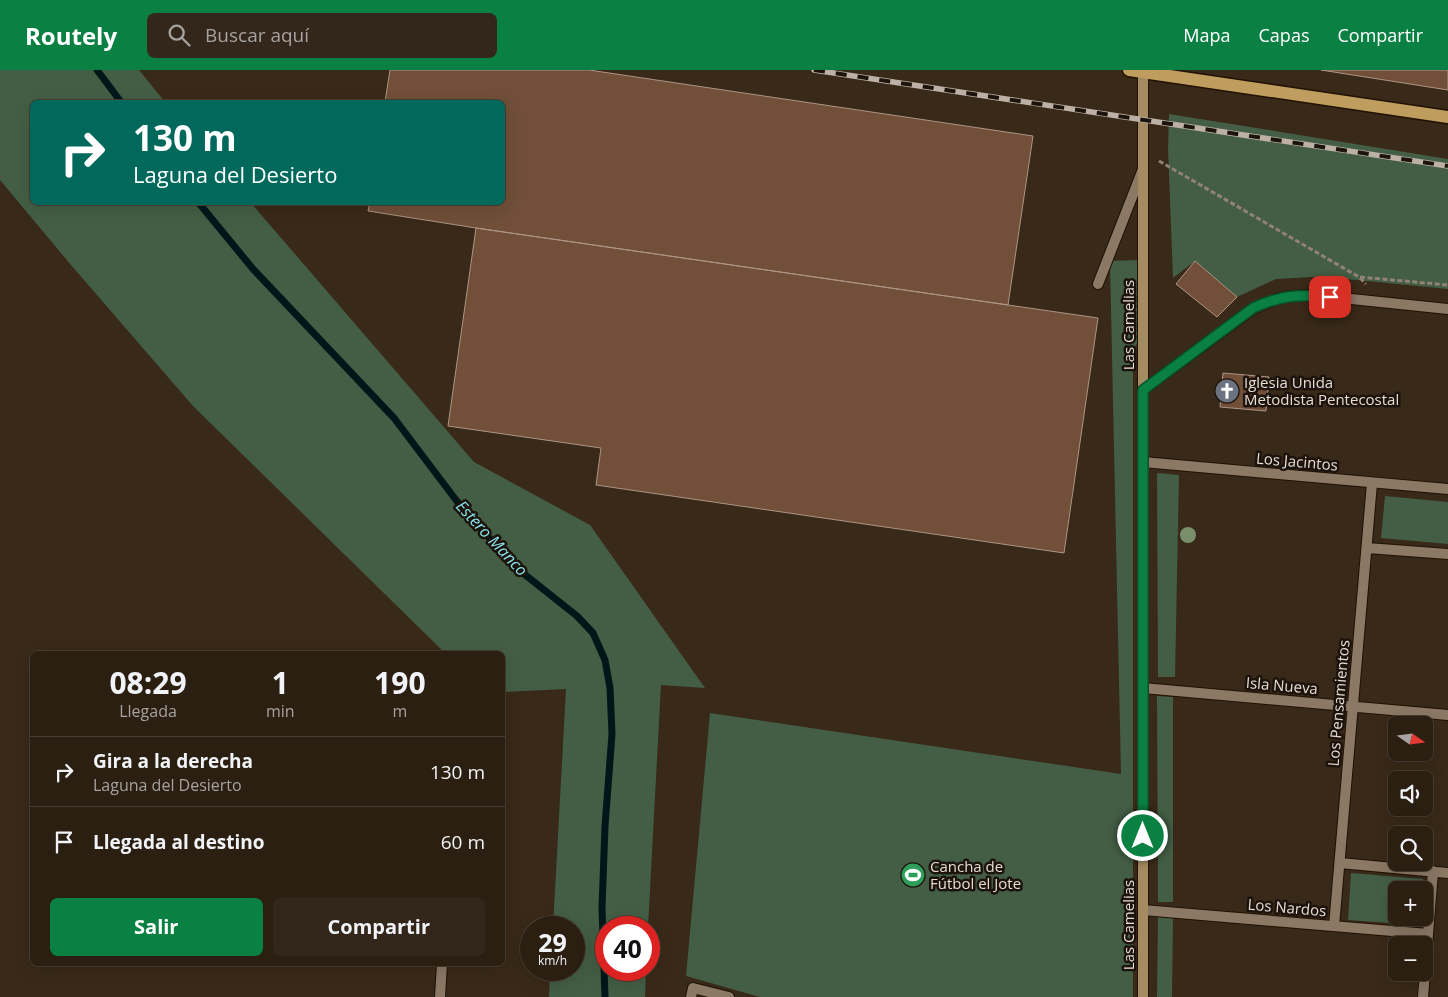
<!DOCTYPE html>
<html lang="es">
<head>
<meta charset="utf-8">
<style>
	:root { --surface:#2b1f12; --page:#33271b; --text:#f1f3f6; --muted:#a6a29f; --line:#473d32; --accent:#0b8043 }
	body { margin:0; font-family:"Open Sans",sans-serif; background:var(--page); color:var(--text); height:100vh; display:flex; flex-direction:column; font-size:19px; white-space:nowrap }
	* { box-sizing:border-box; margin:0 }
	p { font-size:16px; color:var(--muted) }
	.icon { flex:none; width:28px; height:28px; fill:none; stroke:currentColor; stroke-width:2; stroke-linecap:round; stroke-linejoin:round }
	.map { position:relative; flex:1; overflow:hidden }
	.side { position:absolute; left:30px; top:581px; width:475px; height:315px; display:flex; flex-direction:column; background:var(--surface); border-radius:8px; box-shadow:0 5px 20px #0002,0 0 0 1px var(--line) }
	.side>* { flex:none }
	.banner { position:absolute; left:30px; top:30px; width:475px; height:105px; border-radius:8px; box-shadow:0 5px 20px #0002,0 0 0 1px var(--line); background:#00695c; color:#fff; overflow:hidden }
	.needle { width:32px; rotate:104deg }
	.tools { position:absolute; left:1388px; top:646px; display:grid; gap:10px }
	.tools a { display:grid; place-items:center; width:45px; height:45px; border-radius:8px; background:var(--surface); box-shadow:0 5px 20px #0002,0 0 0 1px var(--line); font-size:25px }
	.speed { position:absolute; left:520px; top:846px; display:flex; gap:10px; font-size:25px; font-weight:700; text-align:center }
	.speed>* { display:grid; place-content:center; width:65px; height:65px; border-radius:50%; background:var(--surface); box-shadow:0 5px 20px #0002,0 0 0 1px var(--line); line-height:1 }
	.speed small { font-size:12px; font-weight:400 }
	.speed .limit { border:8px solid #d22; background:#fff; color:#111 }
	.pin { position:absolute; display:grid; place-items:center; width:42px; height:42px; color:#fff; margin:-21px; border-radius:10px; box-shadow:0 2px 8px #0006 }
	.me { position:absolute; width:55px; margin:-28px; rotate:0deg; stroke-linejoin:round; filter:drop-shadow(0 0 4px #0008) }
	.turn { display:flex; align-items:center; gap:18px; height:105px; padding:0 20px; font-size:22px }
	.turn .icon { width:65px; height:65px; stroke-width:2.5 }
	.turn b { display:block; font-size:35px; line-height:42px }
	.eta { display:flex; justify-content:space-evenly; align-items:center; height:85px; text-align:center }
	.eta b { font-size:30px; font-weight:700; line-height:35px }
	.cta { display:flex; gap:10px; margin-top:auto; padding:10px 20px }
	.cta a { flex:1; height:58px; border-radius:8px; background:var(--accent); color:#fff; font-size:20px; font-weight:700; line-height:58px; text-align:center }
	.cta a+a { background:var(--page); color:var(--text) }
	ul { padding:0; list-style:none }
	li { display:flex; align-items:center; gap:15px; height:70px; padding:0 20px; border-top:1px solid var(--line) }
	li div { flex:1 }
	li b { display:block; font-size:19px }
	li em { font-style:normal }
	header { display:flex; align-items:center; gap:30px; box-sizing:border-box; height:70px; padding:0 25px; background:var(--accent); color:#fff }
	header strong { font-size:24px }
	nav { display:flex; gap:28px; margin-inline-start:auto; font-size:18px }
	.search { width:350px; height:45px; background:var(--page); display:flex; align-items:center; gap:12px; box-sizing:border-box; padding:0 18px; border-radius:8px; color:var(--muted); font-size:19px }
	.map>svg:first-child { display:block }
	.green { fill:#445e45 }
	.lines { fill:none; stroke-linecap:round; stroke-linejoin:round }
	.stream { stroke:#00171a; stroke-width:7 }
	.building { fill:#714f38; stroke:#ad9585 }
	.lane-casing { stroke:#201103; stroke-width:12 }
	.street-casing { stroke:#201103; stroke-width:12 }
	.secondary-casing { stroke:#201103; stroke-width:12 }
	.primary-casing { stroke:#201103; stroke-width:15 }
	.path { stroke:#908375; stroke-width:3; stroke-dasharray:5 2.5; stroke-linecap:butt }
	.lane { stroke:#8b7865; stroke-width:10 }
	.street { stroke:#8b7865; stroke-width:10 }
	.secondary { stroke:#a58b62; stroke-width:10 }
	.primary { stroke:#bf9d5e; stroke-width:12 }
	.rail-casing { stroke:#bdb1a5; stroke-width:5.5 }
	.rail { stroke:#1b130c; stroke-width:4; stroke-dasharray:11; stroke-linecap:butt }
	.tree { fill:#798f6c }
	.route-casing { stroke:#07532c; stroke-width:12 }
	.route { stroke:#0b8043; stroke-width:9 }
	.labels { text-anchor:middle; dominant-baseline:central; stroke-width:5; stroke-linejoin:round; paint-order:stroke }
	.street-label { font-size:15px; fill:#e7dcd2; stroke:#1b130c }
	.poi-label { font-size:15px; fill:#e7dcd2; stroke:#1b130c; text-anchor:start }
	.water-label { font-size:16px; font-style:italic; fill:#8ae4ed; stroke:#1b130c }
</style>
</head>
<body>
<header>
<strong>Routely</strong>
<div class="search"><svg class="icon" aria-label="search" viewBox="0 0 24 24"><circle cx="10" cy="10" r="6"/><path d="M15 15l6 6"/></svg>Buscar aquí</div>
<nav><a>Mapa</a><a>Capas</a><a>Compartir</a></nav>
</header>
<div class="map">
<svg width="1448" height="927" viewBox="0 0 1448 927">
	<rect width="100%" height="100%" fill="#392918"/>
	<path class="green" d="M0,0H139L165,32H32V132L251,133L474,392L590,455L705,618L661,615L648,857L606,858V900H646L645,927H549L550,900H574V858L553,857L566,619L503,622L502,584H446L193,336L71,195L0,110Z
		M1169,44L1448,89V219L1357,210L1312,207L1276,209L1237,227L1195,191L1173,208L1168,78Z
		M1138,190L1145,199L1146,259L1133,280V927H760L686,906L710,643L1121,704L1110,191Z
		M1157,403L1179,405L1175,607H1158Z
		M1385,426L1448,432V474L1381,468Z
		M1157,626L1173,627V832H1158Z
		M1351,803L1423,809L1422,820H1396V848H1419V855L1348,850Z
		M1158,847L1173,848L1172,927H1157Z"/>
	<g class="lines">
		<path class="stream" d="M97,0L121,32
			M198,132L253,199L394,348L456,430L514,496L577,546L593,563L605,590L610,618L612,664L605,756L602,838L605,927"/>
	</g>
	<path class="building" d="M390,0H589L1033,66L1008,235L476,158L368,141L370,132H502V32H385Z
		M1321,0H1448V20Z
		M476,158L1098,248L1064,483L596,415L601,378L448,356Z
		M1195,191L1237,227L1217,247L1176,214Z
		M1223,303L1269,307L1266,341L1220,337Z"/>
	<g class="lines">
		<defs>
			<path id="lane" d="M1098,214L1143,99
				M440,927L442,894"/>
			<path id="street" d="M1143,320L1253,239L1279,228L1291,226L1313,225L1448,239
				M1143,392L1448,419
				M1367,478L1448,484
				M1143,618L1448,645
				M1340,793L1448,803
				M1143,840L1428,864
				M1334,856L1372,413
				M691,927L693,918L729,927
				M1423,927L1433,801"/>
			<path id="secondary" d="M1143,927V2"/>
			<path id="primary" d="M1129,0L1448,47"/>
		</defs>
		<use href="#lane" class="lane-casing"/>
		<use href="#street" class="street-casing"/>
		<use href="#secondary" class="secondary-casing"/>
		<use href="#primary" class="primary-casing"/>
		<path class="path" d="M1159,91L1359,207L1366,214
			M1360,207L1448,215"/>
		<use href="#lane" class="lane"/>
		<use href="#street" class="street"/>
		<use href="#secondary" class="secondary"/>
		<use href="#primary" class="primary"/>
		<defs>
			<path id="rail" d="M814,0L1448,96"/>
		</defs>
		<use href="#rail" class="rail-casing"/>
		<use href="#rail" class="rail"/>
	</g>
	<circle class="tree" cx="1188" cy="465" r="8"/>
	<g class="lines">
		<defs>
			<path id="route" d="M1143,766V320L1253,238C1281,225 1300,224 1330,227"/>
		</defs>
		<use href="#route" class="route-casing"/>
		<use href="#route" class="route"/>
	</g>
	<defs>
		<symbol id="church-disc" viewBox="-11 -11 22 22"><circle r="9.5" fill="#6b7280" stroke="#1b130c"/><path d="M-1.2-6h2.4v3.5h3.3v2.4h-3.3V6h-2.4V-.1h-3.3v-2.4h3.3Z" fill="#fff"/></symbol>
		<symbol id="stadium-disc" viewBox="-11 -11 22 22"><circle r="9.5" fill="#2e9e5b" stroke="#1b130c"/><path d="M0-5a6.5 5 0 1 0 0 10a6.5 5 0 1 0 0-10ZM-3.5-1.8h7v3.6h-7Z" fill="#fff"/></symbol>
	</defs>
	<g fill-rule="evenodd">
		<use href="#church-disc" x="1213" y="307" width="28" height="28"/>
		<use href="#stadium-disc" x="899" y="791" width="28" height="28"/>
	</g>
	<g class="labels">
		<g class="street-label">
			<text transform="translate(1128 255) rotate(-90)">Las Camelias</text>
			<text transform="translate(1297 391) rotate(5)">Los Jacintos</text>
			<text transform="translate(1282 615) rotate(5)">Isla Nueva</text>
			<text transform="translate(1338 633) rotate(-85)">Los Pensamientos</text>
			<text transform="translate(1287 837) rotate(5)">Los Nardos</text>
			<text transform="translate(1128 855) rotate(-90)">Las Camelias</text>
		</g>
		<g class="poi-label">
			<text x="1244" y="312">Iglesia Unida<tspan x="1244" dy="17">Metodista Pentecostal</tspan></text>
			<text x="930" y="796">Cancha de<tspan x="930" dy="17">Fútbol el Jote</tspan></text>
		</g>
		<g class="water-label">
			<text transform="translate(492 468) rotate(47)">Estero Manco</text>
		</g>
	</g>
</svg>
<div class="tools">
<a><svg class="needle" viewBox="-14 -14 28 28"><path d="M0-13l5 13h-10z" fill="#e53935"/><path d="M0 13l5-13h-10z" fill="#a6a29f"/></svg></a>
<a><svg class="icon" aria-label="sound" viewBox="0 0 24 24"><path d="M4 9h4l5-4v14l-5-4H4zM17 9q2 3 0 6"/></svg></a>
<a><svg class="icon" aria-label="search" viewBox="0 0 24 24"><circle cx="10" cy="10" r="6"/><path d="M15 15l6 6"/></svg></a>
<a>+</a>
<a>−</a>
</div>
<div class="speed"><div>29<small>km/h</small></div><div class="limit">40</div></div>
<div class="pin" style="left:1330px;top:227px;background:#d93025"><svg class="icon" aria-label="arrive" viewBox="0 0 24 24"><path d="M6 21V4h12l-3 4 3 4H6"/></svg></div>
<svg class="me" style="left:1143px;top:766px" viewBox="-20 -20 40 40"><circle r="17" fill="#0b8043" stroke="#fff" stroke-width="3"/><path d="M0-11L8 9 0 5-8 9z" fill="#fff"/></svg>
<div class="banner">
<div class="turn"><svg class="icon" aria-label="right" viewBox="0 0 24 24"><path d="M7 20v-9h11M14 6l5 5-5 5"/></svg><div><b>130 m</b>Laguna del Desierto</div></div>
</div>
<section class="side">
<div class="eta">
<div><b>08:29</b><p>Llegada</p></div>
<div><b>1</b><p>min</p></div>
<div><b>190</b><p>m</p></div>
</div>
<ul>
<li><svg class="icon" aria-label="right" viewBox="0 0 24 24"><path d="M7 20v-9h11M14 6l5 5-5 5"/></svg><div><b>Gira a la derecha</b><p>Laguna del Desierto</p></div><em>130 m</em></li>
<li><svg class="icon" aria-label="arrive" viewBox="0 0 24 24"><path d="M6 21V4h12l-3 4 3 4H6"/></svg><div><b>Llegada al destino</b></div><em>60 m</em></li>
</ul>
<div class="cta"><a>Salir</a><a>Compartir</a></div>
</section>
</div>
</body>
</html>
